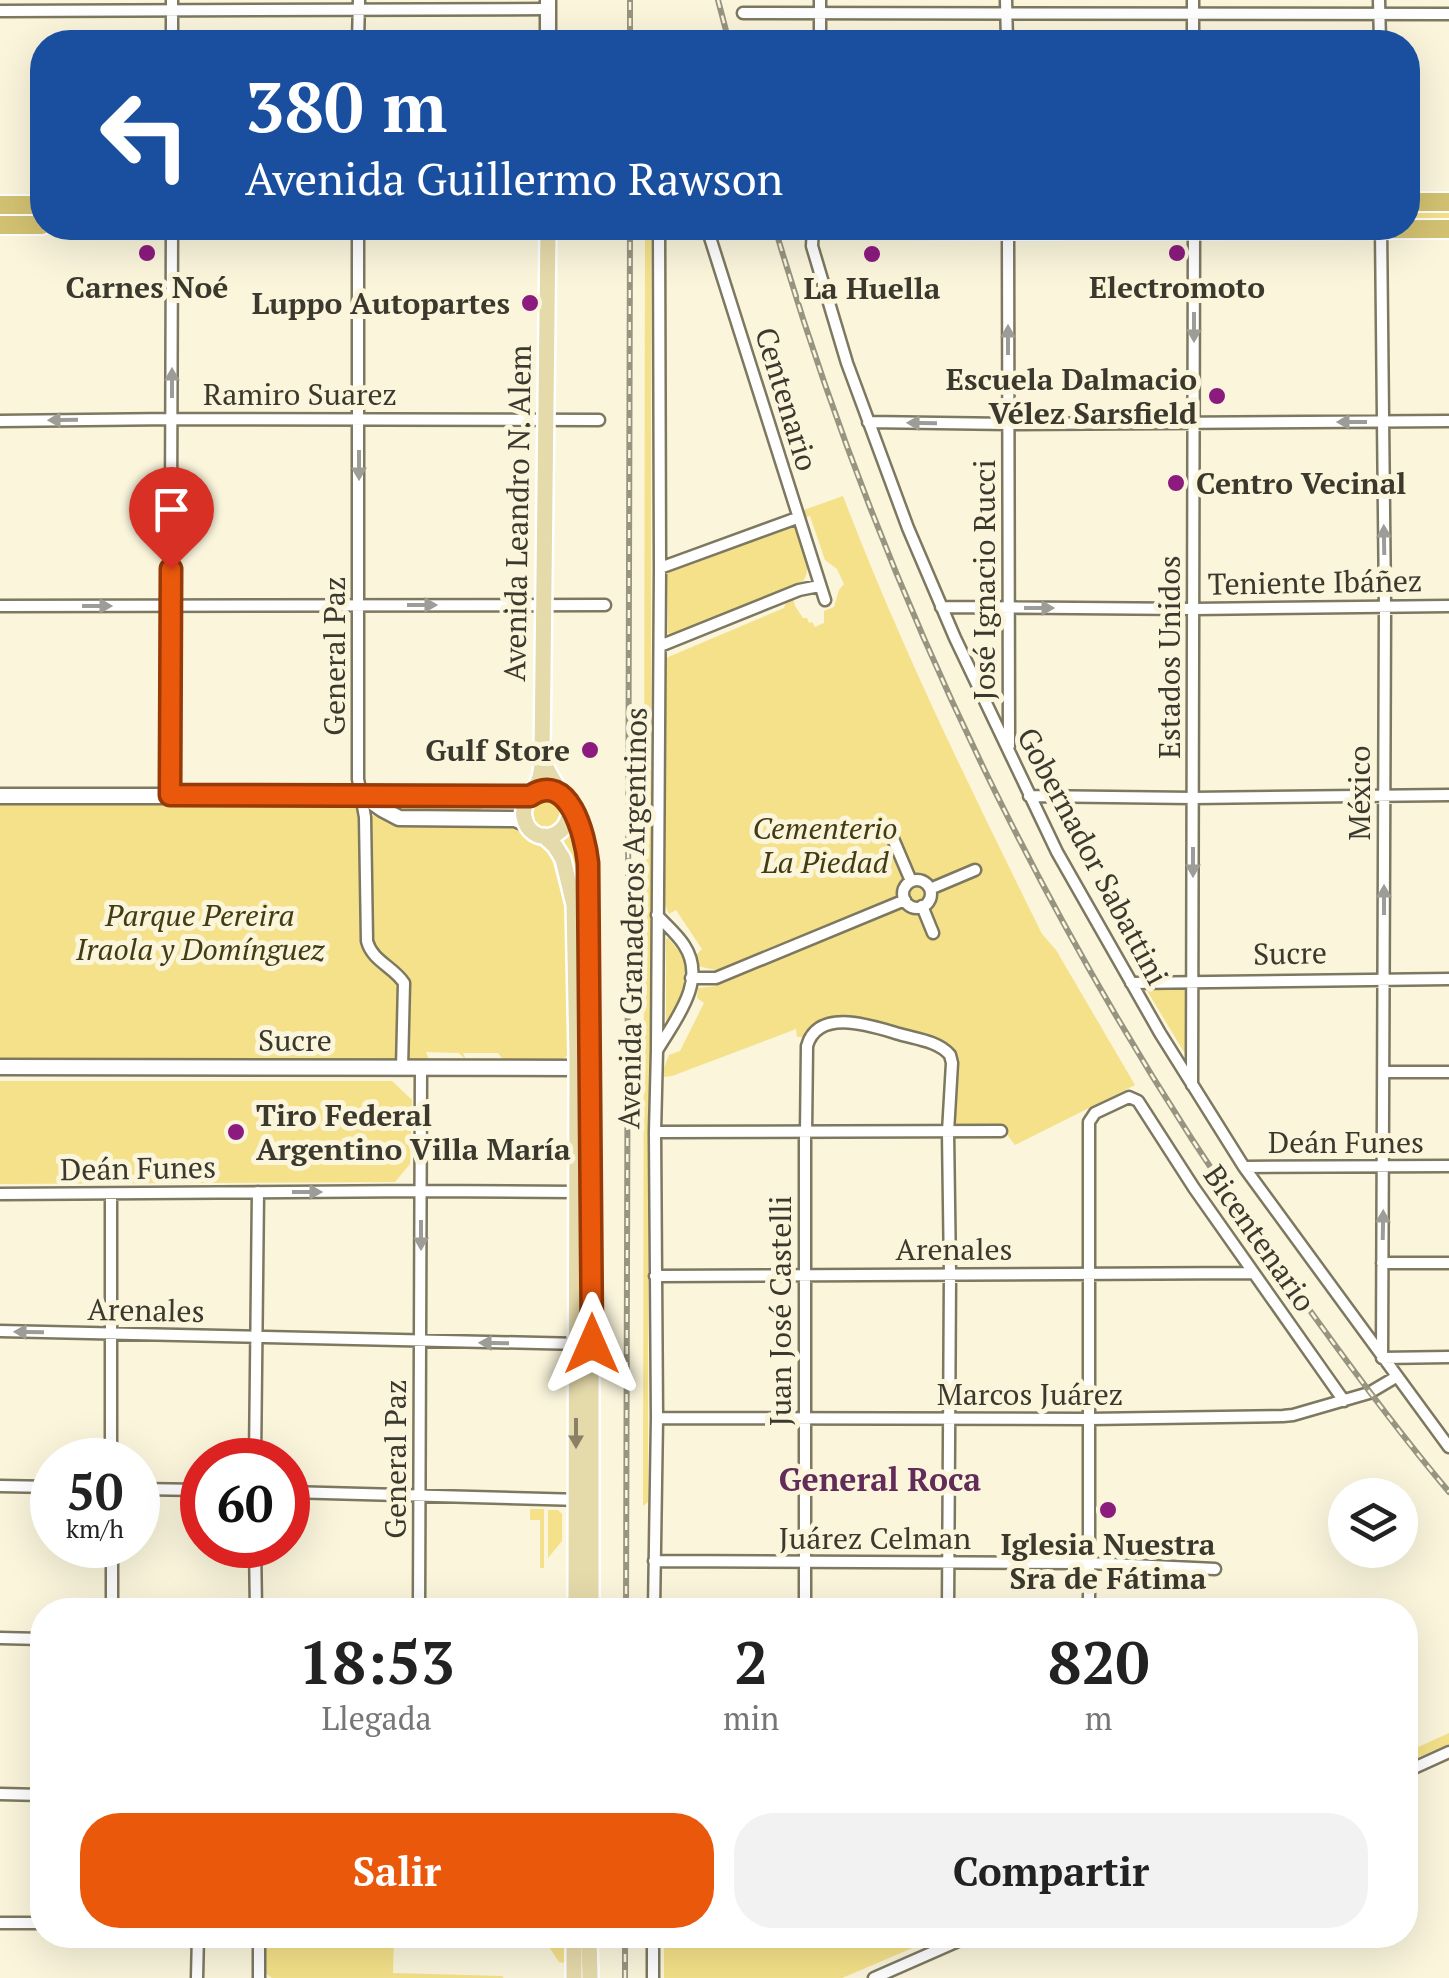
<!DOCTYPE html>
<html lang="es">
<head>
<meta charset="utf-8">
<style>
	:root { --surface:#fff; --page:#f2f2f2; --text:#222; --muted:#767676; --accent:#ea580c }
	body { margin:0; font-family:"PT Serif",serif; background:var(--page); color:var(--text); height:100vh; display:flex; flex-direction:column; font-size:38px; white-space:nowrap }
	* { box-sizing:border-box; margin:0 }
	p { font-size:32px; color:var(--muted) }
	.icon { flex:none; width:55px; height:55px; fill:none; stroke:currentColor; stroke-width:2; stroke-linecap:round; stroke-linejoin:round }
	.map { position:relative; flex:1; overflow:hidden }
	.sheet { position:absolute; left:30px; top:1598px; width:1388px; height:350px; display:flex; flex-direction:column; background:var(--surface); border-radius:40px; box-shadow:0 10px 40px #0002 }
	.sheet>* { flex:none }
	.top-card { position:absolute; left:30px; top:30px; width:1390px; height:210px; border-radius:40px; box-shadow:0 10px 40px #0002; background:#1a4fa0; color:#fff; overflow:hidden }
	.fabs { position:absolute; left:1328px; top:1478px; display:grid; gap:20px }
	.fabs a { display:grid; place-items:center; width:90px; height:90px; border-radius:50%; background:var(--surface); box-shadow:0 10px 40px #0002; font-size:50px }
	.speed { position:absolute; left:30px; top:1438px; display:flex; gap:20px; font-size:50px; font-weight:700; text-align:center }
	.speed>* { display:grid; place-content:center; width:130px; height:130px; border-radius:50%; background:var(--surface); box-shadow:0 10px 40px #0002; line-height:1 }
	.speed small { font-size:25px; font-weight:400 }
	.speed .limit { border:15px solid #d22; background:#fff; color:#111 }
	.pin { position:absolute; display:grid; place-items:center; width:85px; height:85px; color:#fff; margin:-102px -42px; border-radius:50% 50% 50% 0; rotate:-45deg; box-shadow:0 0 10px #0007 }
	.pin .icon { rotate:45deg }
	.me { position:absolute; width:110px; margin:-55px; rotate:0deg; stroke-linejoin:round; filter:drop-shadow(0 0 8px #0008) }
	.turn { display:flex; align-items:center; gap:35px; height:210px; padding:0 50px; font-size:45px }
	.turn .icon { width:130px; height:130px; stroke-width:2.5 }
	.turn b { display:block; font-size:70px; line-height:85px }
	.eta { display:flex; justify-content:space-evenly; align-items:center; height:170px; text-align:center }
	.eta b { font-size:60px; font-weight:700; line-height:70px }
	.cta { display:flex; gap:20px; margin-top:auto; padding:20px 50px }
	.cta a { flex:1; height:115px; border-radius:40px; background:var(--accent); color:#fff; font-size:40px; font-weight:700; line-height:115px; text-align:center }
	.cta a+a { background:var(--page); color:var(--text) }
	.map>svg:first-child { display:block }
	.green { fill:#f4e189 }
	.lines { fill:none; stroke-linecap:round; stroke-linejoin:round }
	.street-casing { stroke:#7d7860; stroke-width:15 }
	.secondary-casing { stroke:#7d7860; stroke-width:19 }
	.primary-casing { stroke:#fff; stroke-width:20 }
	.highway-casing { stroke:#fff; stroke-width:22 }
	.street { stroke:#fff; stroke-width:10 }
	.secondary { stroke:#fff; stroke-width:14 }
	.primary { stroke:#e5daaa; stroke-width:15 }
	.highway { stroke:#d3c272; stroke-width:18 }
	.rail-casing { stroke:#979481; stroke-width:6 }
	.rail { stroke:#faf5db; stroke-width:2.5; stroke-dasharray:8; stroke-linecap:butt }
	.oneway { fill:#9d9c96 }
	.oneway2 { fill:#888166 }
	.route-casing { stroke:#983908; stroke-width:25 }
	.route { stroke:#ea580c; stroke-width:18 }
	.poi-dot { fill:#8b1b7e; stroke:#faf5db; stroke-width:4 }
	.labels { text-anchor:middle; dominant-baseline:central; stroke-width:10; stroke-linejoin:round; paint-order:stroke }
	.poi-label { font-size:30px; font-weight:bold; fill:#3b392e; stroke:#faf5db }
	.street-label { font-size:30px; fill:#3b392e; stroke:#faf5db }
	.park-label { font-size:30px; font-style:italic; fill:#433b12; stroke:#faf5db }
	.neighbourhood-label { font-size:32px; font-weight:bold; fill:#622c59; stroke:#faf5db }
</style>
</head>
<body>
<div class="map">
<svg width="1449" height="1978" viewBox="0 0 1449 1978">
	<rect width="100%" height="100%" fill="#faf5db"/>
	<path class="green" d="M1408,208H1449V224H1408Z
		M645,230L651,232V1095L648,1105V1502L643,1506Z
		M843,496C900,646 971,790 1042,934L1056,950L1135,1085L1015,1145L1003,1129L958,1128L954,1125L956,1063L954,1054L949,1047C934,1039 918,1036 902,1031C871,1021 828,1005 803,1037H797L796,1029L672,1076L663,1077L664,1068L669,1055L680,1051L704,1003L697,998L698,988L716,986V970L697,966L696,955L702,949L676,910L669,914L665,905L666,658L784,608L787,600L793,597L795,606L803,618H807L809,623L812,622L815,627L824,623V611L834,607L839,590L844,584L837,569L825,560L810,516L803,518L801,511Z
		M791,526L795,527C800,543 814,567 803,581L672,635L668,633L667,575L671,570Z
		M531 813a16 16 0 1 1 32 0a16 16 0 1 1-32 0Z
		M398,802L479,803L483,807L480,811L397,810L394,806Z
		M341,803C351,803 358,805 361,815L363,945L368,954L386,969L371,942L369,817L377,814L388,821L398,823L519,828L528,838L545,848L552,860L565,908L567,927L570,1050L566,1057L557,1061L503,1060L498,1053H463L466,1060L459,1053L426,1052L429,1060H406L400,983L397,1060L0,1061V804Z
		M573,830L582,859L586,1053L574,871L563,841Z
		M668,938C673,944 681,952 683,959C689,980 679,1008 666,1024V939Z
		M1186,988L1190,1062L1146,989Z
		M0,1081H392L412,1100L410,1164L395,1182L0,1184Z
		M530,1509H544V1568H540V1520H530Z
		M548,1510H558L562,1514V1541L548,1558Z
		M1449,1733V1744L1405,1763V1753Z
		M264,1935H394L393,1973L502,1976L504,1978H272L265,1973Z
		M545,1935H566L565,1963L559,1962L547,1944Z
		M664,1935H943L842,1978H664Z"/>
	<g class="lines">
		<defs>
			<path id="street" d="M1006,0L1007,42
				M1379,0L1380,42
				M0,11L548,9
				M743,13L1449,14
				M172,42V0
				M358,42L359,0
				M820,42V0
				M1193,42V0
				M358,228V779L365,817L367,941C372,961 394,967 404,983L402,1068
				M707,228L825,600
				M813,228L812,246L847,363L908,528L955,638L1057,852L1160,1033L1244,1167L1449,1447
				M1381,228L1385,607L1382,1358L1449,1357
				M1008,229L1009,746
				M0,421L172,419L599,420
				M868,422L1009,424L1449,421
				M660,568L797,518
				M0,606L605,605
				M941,607L1194,609L1449,606
				M660,646L799,590L819,586
				M170,795L172,228
				M1029,796L1193,798L1449,795
				M891,834L911,881
				M903 894a14 14 0 1 1 28 0a14 14 0 1 1-28 0Z
				M930,889L975,870
				M922,906L933,933
				M657,915C666,925 677,934 684,945C708,981 675,1020 658,1049
				M691,978H716L905,900
				M1131,983L1449,979
				M1384,1072H1449
				M1192,1085L1194,228
				M655,1132L1001,1131
				M805,1133V1610
				M806,1133L807,1046C818,1007 872,1026 899,1034C916,1039 938,1041 950,1055L952,1063L948,1132L950,1274L948,1610
				M1244,1167L1449,1166
				M0,1194L421,1191L577,1192
				M111,1194V1460
				M1382,1263H1449
				M655,1276L1252,1273
				M0,1331L581,1344
				M657,1418L1089,1419L1283,1416L1293,1415L1369,1393L1396,1377
				M255,1460L258,1192
				M0,1486L52,1487
				M138,1489L202,1490
				M288,1492L581,1500
				M112,1545V1610
				M255,1545L256,1610
				M654,1561L1089,1563L1215,1569
				M419,1610L421,1068
				M654,1610L657,1418L655,1132L657,1050L660,568L659,228
				M1089,1610V1122L1095,1113L1129,1097L1138,1101L1194,1188L1344,1401
				M0,1638L42,1639
				M1405,1772L1449,1752
				M0,1794L42,1795
				M0,1923H42
				M259,1935V1978
				M197,1978L198,1935
				M653,1978V1935
				M874,1978L972,1935"/>
			<path id="secondary" d="M548,0V42
				M362,795L382,809L399,818L515,819L527,824
				M0,796H530
				M0,1067L585,1068"/>
			<path id="primary" d="M548,228L542,756C542,764 542,772 539,780C535,793 521,802 524,817C530,847 570,841 570,808
				M542,756C547,774 556,784 566,800C579,818 586,841 588,863L591,1068V1610
				M544,836L555,846L563,859L574,905L577,1055L576,1610
				M589,1935L590,1978
				M574,1978V1935"/>
			<path id="highway" d="M1408,202H1449
				M0,205H42
				M0,225H42
				M786,228L1008,230L1449,229"/>
		</defs>
		<use href="#street" class="street-casing"/>
		<use href="#secondary" class="secondary-casing"/>
		<use href="#primary" class="primary-casing"/>
		<use href="#highway" class="highway-casing"/>
		<use href="#street" class="street"/>
		<use href="#secondary" class="secondary"/>
		<use href="#primary" class="primary"/>
		<use href="#highway" class="highway"/>
		<defs>
			<path id="rail" d="M718,0L729,42
				M630,42V0
				M775,228C889,616 1071,985 1311,1312C1355,1373 1400,1434 1449,1492
				M626,1610L630,228
				M625,1978V1935"/>
		</defs>
		<use href="#rail" class="rail-casing"/>
		<use href="#rail" class="rail"/>
	</g>
	<defs><path id="oneway-solid" d="M-6-.8H1V-3.2L6.5 0L1 3.2V.8H-6Z" transform="scale(2.5)"/></defs>
	<g class="oneway">
		<use href="#oneway-solid" transform="translate(1194 327) rotate(90)"/>
		<use href="#oneway-solid" transform="translate(1008 340) rotate(-90)"/>
		<use href="#oneway-solid" transform="translate(172 383) rotate(-90)"/>
		<use href="#oneway-solid" transform="translate(63 420) rotate(179)"/>
		<use href="#oneway-solid" transform="translate(1352 422) rotate(180)"/>
		<use href="#oneway-solid" transform="translate(922 423) rotate(-179)"/>
		<use href="#oneway-solid" transform="translate(359 465) rotate(90)"/>
		<use href="#oneway-solid" transform="translate(1384 540) rotate(-91)"/>
		<use href="#oneway-solid" transform="translate(422 605)"/>
		<use href="#oneway-solid" transform="translate(97 606)"/>
		<use href="#oneway-solid" transform="translate(1039 608)"/>
		<use href="#oneway-solid" transform="translate(1193 862) rotate(90)"/>
		<use href="#oneway-solid" transform="translate(1384 900) rotate(-90)"/>
		<use href="#oneway-solid" transform="translate(307 1192)"/>
		<use href="#oneway-solid" transform="translate(1383 1225) rotate(-89)"/>
		<use href="#oneway-solid" transform="translate(421 1235) rotate(90)"/>
		<use href="#oneway-solid" transform="translate(29 1332) rotate(-179)"/>
		<use href="#oneway-solid" transform="translate(494 1343) rotate(-179)"/>
	</g>
	<use class="oneway2" href="#oneway-solid" transform="translate(576 1433) rotate(90)"/>
	<g class="lines">
		<defs>
			<path id="route" d="M171,569L170,795L530,796C569,770 585,835 588,863L592,1344"/>
		</defs>
		<use href="#route" class="route-casing"/>
		<use href="#route" class="route"/>
	</g>
	<g class="poi-dot">
		<circle cx="147" cy="253" r="10"/>
		<circle cx="1177" cy="253" r="10"/>
		<circle cx="872" cy="254" r="10"/>
		<circle cx="530" cy="303" r="10"/>
		<circle cx="1217" cy="396" r="10"/>
		<circle cx="1176" cy="483" r="10"/>
		<circle cx="590" cy="750" r="10"/>
		<circle cx="236" cy="1132" r="10"/>
		<circle cx="1108" cy="1510" r="10"/>
	</g>
	<g class="labels">
		<g class="poi-label">
			<text x="147" y="287">Carnes Noé</text>
			<text x="1177" y="287">Electromoto</text>
			<text x="872" y="288">La Huella</text>
			<text x="510" y="303" text-anchor="end">Luppo Autopartes</text>
			<text x="1197" y="379" text-anchor="end">Escuela Dalmacio<tspan x="1197" dy="34">Vélez Sarsfield</tspan></text>
			<text x="1196" y="483" text-anchor="start">Centro Vecinal</text>
			<text x="570" y="750" text-anchor="end">Gulf Store</text>
			<text x="256" y="1115" text-anchor="start">Tiro Federal<tspan x="256" dy="34">Argentino Villa María</tspan></text>
			<text x="1108" y="1544">Iglesia Nuestra<tspan x="1108" dy="34">Sra de Fátima</tspan></text>
		</g>
		<g class="street-label">
			<text x="300" y="394">Ramiro Suarez</text>
			<text transform="translate(787 399) rotate(73)">Centenario</text>
			<text transform="translate(517 513) rotate(-89)">Avenida Leandro N. Alem</text>
			<text transform="translate(984 580) rotate(-90)">José Ignacio Rucci</text>
			<text transform="translate(1315 582) rotate(-1)">Teniente Ibáñez</text>
			<text transform="translate(334 656) rotate(-90)">General Paz</text>
			<text transform="translate(1169 657) rotate(-90)">Estados Unidos</text>
			<text transform="translate(1359 793) rotate(-90)">México</text>
			<text transform="translate(1093 856) rotate(62)">Gobernador Sabattini</text>
			<text transform="translate(632 918) rotate(-89)">Avenida Granaderos Argentinos</text>
			<text transform="translate(1290 953) rotate(-1)">Sucre</text>
			<text x="295" y="1040">Sucre</text>
			<text x="1346" y="1142">Deán Funes</text>
			<text transform="translate(138 1168) rotate(-1)">Deán Funes</text>
			<text transform="translate(1260 1238) rotate(55)">Bicentenario</text>
			<text x="954" y="1249">Arenales</text>
			<text transform="translate(146 1310) rotate(1)">Arenales</text>
			<text transform="translate(780 1311) rotate(-90)">Juan José Castelli</text>
			<text x="1030" y="1394">Marcos Juárez</text>
			<text transform="translate(395 1459) rotate(-90)">General Paz</text>
			<text x="875" y="1538">Juárez Celman</text>
		</g>
		<g class="park-label">
			<text x="825" y="828">Cementerio<tspan x="825" dy="34">La Piedad</tspan></text>
			<text x="200" y="915">Parque Pereira<tspan x="200" dy="34">Iraola y Domínguez</tspan></text>
		</g>
		<g class="neighbourhood-label">
			<text x="880" y="1479">General Roca</text>
		</g>
	</g>
</svg>
<div class="fabs">
<a><svg class="icon" aria-label="layers" viewBox="0 0 24 24"><path d="M12 4l9 5-9 5-9-5zM3 14l9 5 9-5"/></svg></a>
</div>
<div class="speed"><div>50<small>km/h</small></div><div class="limit">60</div></div>
<div class="pin" style="left:171px;top:569px;background:#d93025"><svg class="icon" aria-label="arrive" viewBox="0 0 24 24"><path d="M6 21V4h12l-3 4 3 4H6"/></svg></div>
<svg class="me" style="left:592px;top:1344px" viewBox="-20 -20 40 40"><path d="M0-17L14 15 0 8-14 15z" fill="#ea580c" stroke="#fff" stroke-width="4"/></svg>
<div class="top-card">
<div class="turn"><svg class="icon" aria-label="left" viewBox="0 0 24 24"><path d="M17 20v-9H6M10 6l-5 5 5 5"/></svg><div><b>380 m</b>Avenida Guillermo Rawson</div></div>
</div>
<section class="sheet">
<div class="eta">
<div><b>18:53</b><p>Llegada</p></div>
<div><b>2</b><p>min</p></div>
<div><b>820</b><p>m</p></div>
</div>
<div class="cta"><a>Salir</a><a>Compartir</a></div>
</section>
</div>
</body>
</html>
